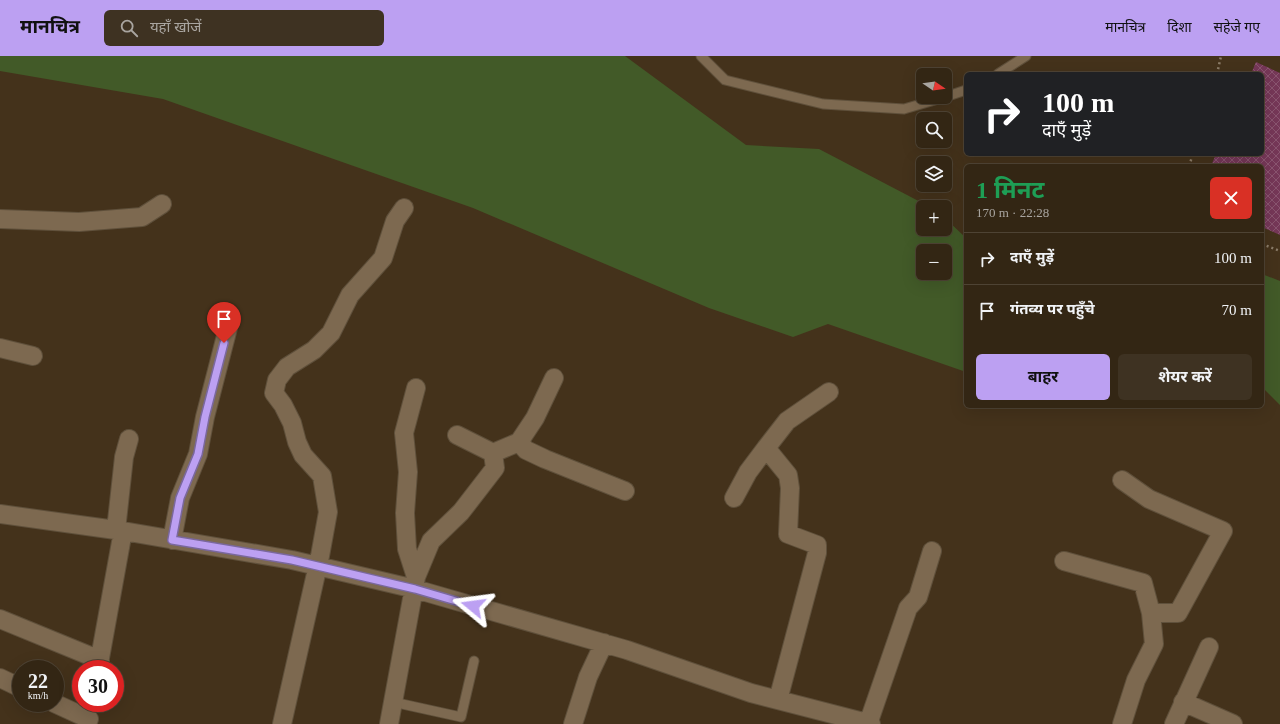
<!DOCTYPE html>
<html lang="hi">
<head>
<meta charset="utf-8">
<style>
	:root { --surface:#332614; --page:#3e3222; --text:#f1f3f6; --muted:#a9a5a0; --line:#4e4334; --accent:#bca0f2 }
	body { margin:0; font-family:"Times New Roman","Noto Sans Devanagari",serif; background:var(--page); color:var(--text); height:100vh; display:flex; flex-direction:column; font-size:15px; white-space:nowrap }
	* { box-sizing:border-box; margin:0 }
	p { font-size:13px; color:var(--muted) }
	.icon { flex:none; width:22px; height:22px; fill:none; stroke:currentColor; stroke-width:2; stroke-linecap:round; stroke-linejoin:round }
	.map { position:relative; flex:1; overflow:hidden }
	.sheet { position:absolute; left:964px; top:108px; width:300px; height:244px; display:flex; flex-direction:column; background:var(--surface); border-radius:6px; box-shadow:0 4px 16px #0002,0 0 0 1px var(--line) }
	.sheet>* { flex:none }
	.top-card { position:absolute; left:964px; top:16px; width:300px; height:84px; border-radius:6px; box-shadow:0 4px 16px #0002,0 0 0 1px var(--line); background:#202124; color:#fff; overflow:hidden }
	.needle { width:26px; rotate:103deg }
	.tools { position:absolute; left:916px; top:12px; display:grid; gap:8px }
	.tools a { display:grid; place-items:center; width:36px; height:36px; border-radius:6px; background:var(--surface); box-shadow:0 4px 16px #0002,0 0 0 1px var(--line); font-size:20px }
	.speed { position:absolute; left:12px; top:604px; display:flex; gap:8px; font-size:20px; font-weight:700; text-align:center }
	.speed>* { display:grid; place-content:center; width:52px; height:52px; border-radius:50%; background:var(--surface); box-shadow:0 4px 16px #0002,0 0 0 1px var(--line); line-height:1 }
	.speed small { font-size:10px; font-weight:400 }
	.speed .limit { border:6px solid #d22; background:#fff; color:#111 }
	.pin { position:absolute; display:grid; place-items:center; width:34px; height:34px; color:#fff; margin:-41px -17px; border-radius:50% 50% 50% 0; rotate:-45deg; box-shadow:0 0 4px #0007 }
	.pin .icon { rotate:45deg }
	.me { position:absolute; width:44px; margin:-22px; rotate:286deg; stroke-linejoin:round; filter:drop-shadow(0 0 3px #0008) }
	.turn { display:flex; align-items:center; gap:14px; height:84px; padding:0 12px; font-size:18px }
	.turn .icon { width:52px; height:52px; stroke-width:2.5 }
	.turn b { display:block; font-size:28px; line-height:34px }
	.round { display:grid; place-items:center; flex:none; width:42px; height:42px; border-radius:6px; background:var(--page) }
	.headline { display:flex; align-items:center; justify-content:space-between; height:68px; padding:0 12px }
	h1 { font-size:24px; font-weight:700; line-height:30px; color:#1e9e55 }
	.cta { display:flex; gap:8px; margin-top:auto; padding:8px 12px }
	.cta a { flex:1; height:46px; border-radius:6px; background:var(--accent); color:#111; font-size:16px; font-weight:700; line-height:46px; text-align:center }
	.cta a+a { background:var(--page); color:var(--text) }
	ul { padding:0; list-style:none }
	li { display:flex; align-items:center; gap:12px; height:52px; padding:0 12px; border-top:1px solid var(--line) }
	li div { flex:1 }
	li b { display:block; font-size:15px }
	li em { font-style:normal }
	header { display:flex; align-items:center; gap:24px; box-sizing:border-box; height:56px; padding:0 20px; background:var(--accent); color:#111 }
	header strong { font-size:19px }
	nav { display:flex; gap:22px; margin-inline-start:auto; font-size:14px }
	.search { width:280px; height:36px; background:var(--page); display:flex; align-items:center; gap:10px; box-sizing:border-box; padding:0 14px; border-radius:6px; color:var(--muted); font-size:15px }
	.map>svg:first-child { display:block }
	.grass { fill:#425a28; fill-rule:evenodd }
	.building { fill:url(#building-cross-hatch) }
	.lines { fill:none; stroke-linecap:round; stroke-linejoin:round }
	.lane-casing { stroke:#5f503b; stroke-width:11 }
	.street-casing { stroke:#5f503b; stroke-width:20 }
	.path { stroke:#8c7d69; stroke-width:2.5; stroke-dasharray:2 3; stroke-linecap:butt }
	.lane { stroke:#7d6950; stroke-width:9 }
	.street { stroke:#7d6950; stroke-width:18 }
	.route-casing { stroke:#7a689d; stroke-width:10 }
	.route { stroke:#bca0f2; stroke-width:7 }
</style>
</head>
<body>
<header>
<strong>मानचित्र</strong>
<div class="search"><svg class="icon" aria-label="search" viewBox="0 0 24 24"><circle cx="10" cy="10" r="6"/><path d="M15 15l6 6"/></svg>यहाँ खोजें</div>
<nav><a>मानचित्र</a><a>दिशा</a><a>सहेजे गए</a></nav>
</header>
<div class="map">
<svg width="1280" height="668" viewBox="0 0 1280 668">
	<defs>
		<pattern id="building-cross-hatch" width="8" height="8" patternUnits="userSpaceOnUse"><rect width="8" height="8" fill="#753757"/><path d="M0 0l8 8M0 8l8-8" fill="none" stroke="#89546f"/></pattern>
	</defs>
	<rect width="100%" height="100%" fill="#44321b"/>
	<path class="grass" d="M0,0H625L746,89L819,93L930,151H923V173H945V162L966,182V316L828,268L793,281L709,252L473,152L163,43L0,15ZM923,195H945V217H923Z
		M1262,218L1280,225V349L1262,331Z"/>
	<path class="building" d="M1256,6L1280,17V179L1262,171V110H1211L1216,98H1262V18H1251Z"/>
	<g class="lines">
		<defs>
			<path id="lane" d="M701,0L725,24L823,48L904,53L945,41
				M998,18L1026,0
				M945,41L966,34
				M393,646L461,661L474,605"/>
			<path id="street" d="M0,163L79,166L142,161L162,148
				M0,292L33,300
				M519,386L526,394L545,403L625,435
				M766,392L787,365L829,336
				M493,397L519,386L535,362L554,322
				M1122,424L1149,443L1223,475L1178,557H1151
				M734,442L748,416L766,392L788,419L790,432L788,478L817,489V497L778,644
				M0,458L123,475L292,504L415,533L627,594L751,637L871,668
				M116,474L124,401L129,383
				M172,484L180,442L198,398L205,361L228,272
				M1064,505L1143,527L1151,557L1154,588L1136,624L1122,668
				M416,521L407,493L405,457L408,416L404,377L416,332
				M0,563L100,604
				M98,613L123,475
				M0,622L21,632
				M1183,646L1233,668
				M54,647L89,663
				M282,668L320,500L328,456L322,420L303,399L297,386L292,367L283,349L274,337L277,324L287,311L314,294L331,277L350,239L383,202L395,165L404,152
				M389,668L416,521L431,485L461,456L495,412L493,397L457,379
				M573,668L588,621L604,587
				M868,668L908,552L918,541L932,495
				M1174,668L1209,591"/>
		</defs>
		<use href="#lane" class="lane-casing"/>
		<use href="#street" class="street-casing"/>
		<path class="path" d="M1217,18L1221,0
			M1189,110L1193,98
			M1262,188L1280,195"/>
		<use href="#lane" class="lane"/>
		<use href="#street" class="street"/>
	</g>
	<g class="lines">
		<defs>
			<path id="route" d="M224,287L205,361L198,398L180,442L172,484L292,504L415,533L473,550"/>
		</defs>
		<use href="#route" class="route-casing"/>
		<use href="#route" class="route"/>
	</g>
</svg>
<div class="tools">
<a><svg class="needle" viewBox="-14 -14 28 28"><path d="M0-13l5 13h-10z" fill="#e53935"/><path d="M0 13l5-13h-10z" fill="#a9a5a0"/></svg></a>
<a><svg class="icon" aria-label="search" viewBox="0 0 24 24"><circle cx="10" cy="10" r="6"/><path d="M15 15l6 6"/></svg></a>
<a><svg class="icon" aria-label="layers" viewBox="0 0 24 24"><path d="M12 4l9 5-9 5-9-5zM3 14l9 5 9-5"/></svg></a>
<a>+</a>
<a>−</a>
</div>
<div class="speed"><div>22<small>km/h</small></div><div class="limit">30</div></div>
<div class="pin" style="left:224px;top:287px;background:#d93025"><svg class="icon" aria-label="arrive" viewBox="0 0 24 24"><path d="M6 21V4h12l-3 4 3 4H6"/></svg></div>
<svg class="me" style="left:473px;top:550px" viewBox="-20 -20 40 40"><path d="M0-17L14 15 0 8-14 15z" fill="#bca0f2" stroke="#fff" stroke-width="4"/></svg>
<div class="top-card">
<div class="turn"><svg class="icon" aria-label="right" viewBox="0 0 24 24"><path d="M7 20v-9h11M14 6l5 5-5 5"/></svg><div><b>100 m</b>दाएँ मुड़ें</div></div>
</div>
<section class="sheet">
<div class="headline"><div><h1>1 मिनट</h1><p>170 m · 22:28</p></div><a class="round" style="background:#d93025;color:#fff"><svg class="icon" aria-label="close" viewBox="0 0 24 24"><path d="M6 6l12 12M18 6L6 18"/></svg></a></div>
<ul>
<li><svg class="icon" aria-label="right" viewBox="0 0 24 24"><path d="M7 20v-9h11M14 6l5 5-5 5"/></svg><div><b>दाएँ मुड़ें</b></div><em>100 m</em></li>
<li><svg class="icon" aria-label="arrive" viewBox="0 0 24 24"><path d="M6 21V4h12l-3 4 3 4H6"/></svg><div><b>गंतव्य पर पहुँचे</b></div><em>70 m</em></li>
</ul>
<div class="cta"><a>बाहर</a><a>शेयर करें</a></div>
</section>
</div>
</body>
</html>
